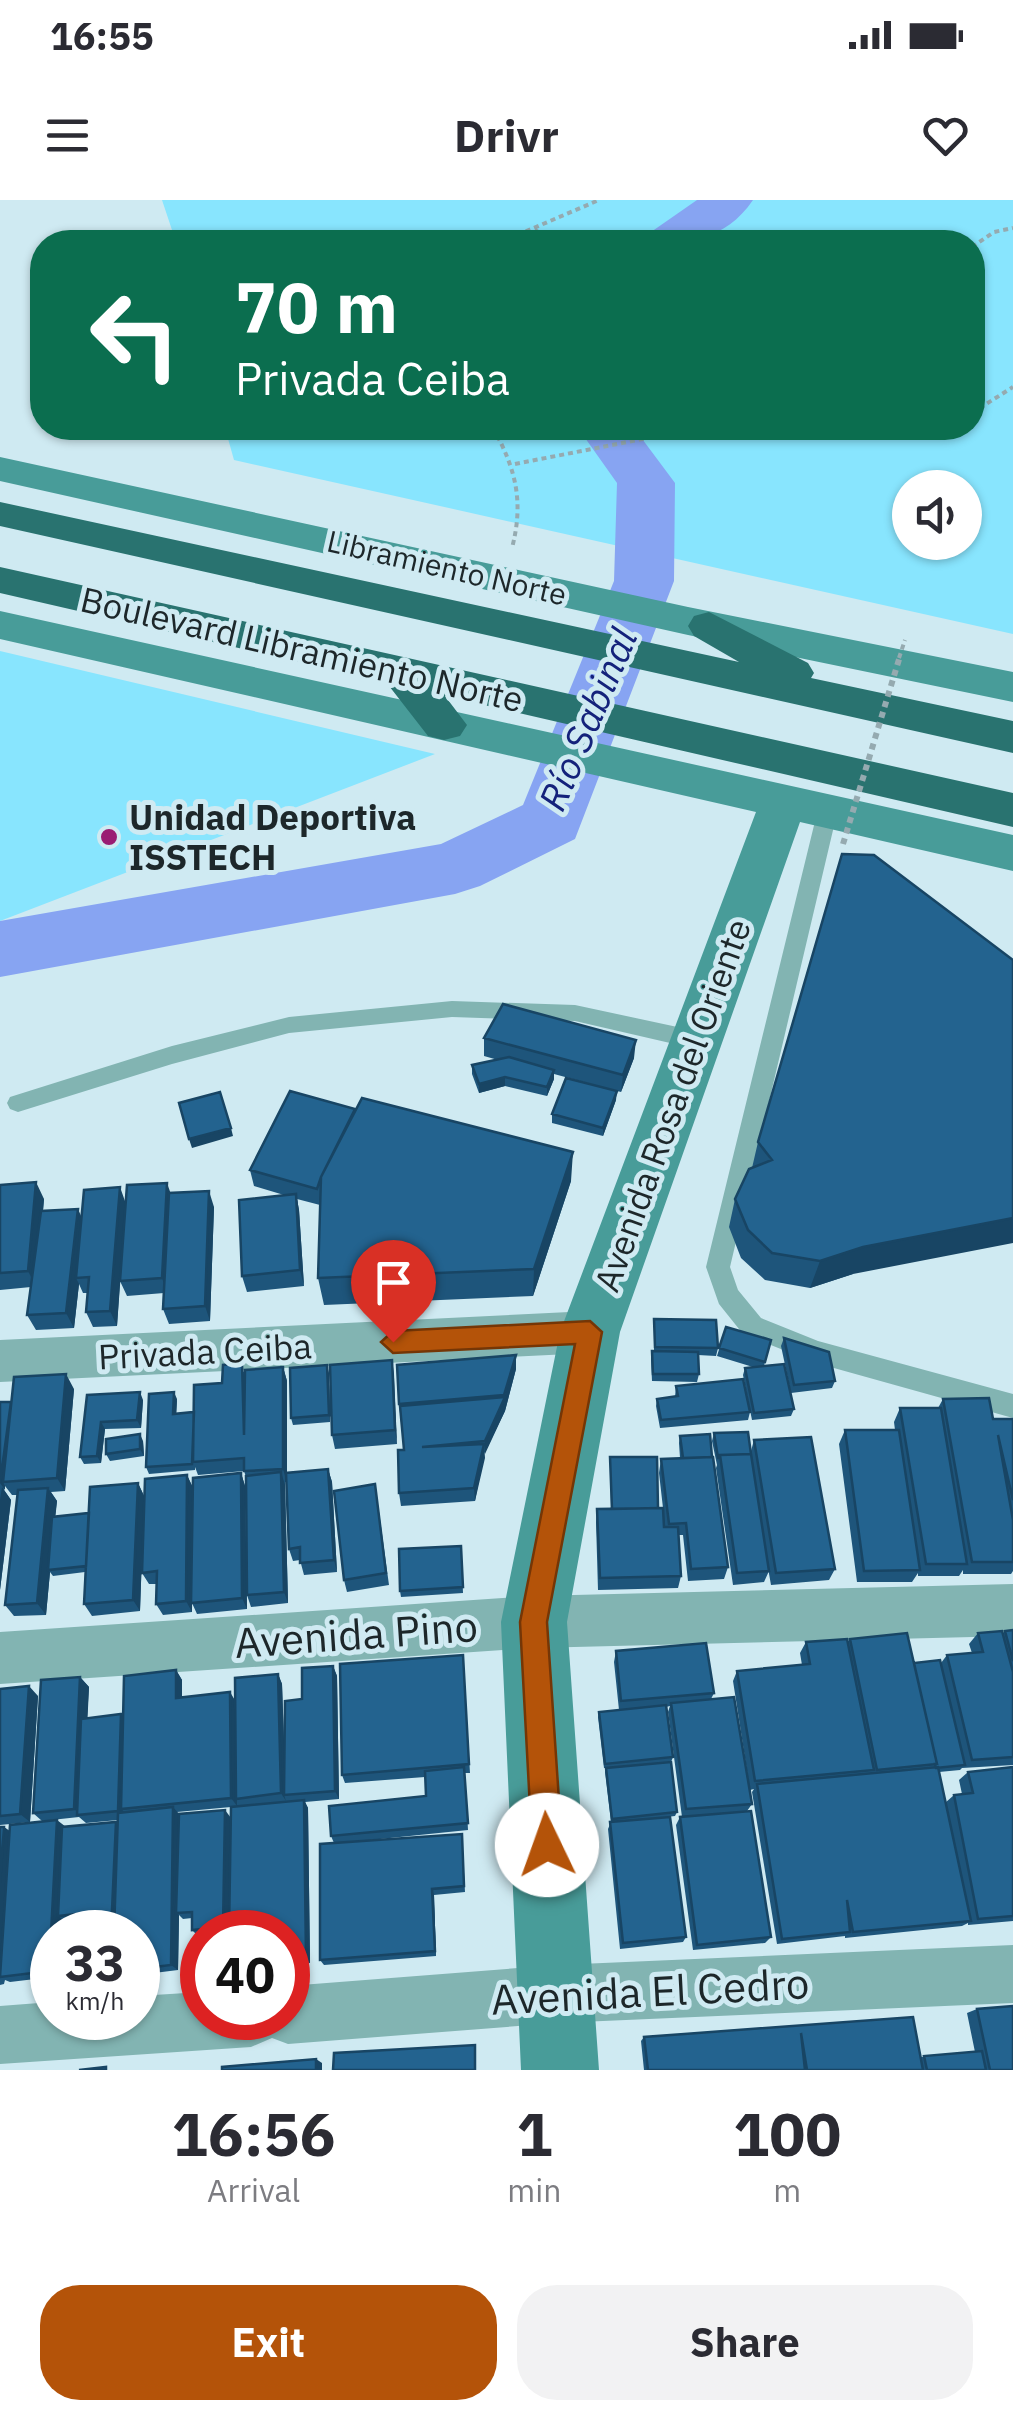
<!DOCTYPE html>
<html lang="en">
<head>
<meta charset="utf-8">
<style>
	:root { --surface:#fff; --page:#f2f2f3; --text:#2b2b33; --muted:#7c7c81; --accent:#b45309 }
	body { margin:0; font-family:"IBM Plex Sans",sans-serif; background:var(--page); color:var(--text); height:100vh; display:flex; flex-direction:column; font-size:38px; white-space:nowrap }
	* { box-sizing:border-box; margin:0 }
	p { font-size:32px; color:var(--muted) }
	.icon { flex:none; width:55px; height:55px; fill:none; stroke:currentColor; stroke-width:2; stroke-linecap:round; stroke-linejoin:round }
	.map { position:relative; height:1870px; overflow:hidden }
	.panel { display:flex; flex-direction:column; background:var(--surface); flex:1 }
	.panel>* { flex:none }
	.top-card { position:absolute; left:30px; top:30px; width:955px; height:210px; border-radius:40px; box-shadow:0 2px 8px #0004; background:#0b6e4f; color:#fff; overflow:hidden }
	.tools { position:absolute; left:892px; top:270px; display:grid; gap:20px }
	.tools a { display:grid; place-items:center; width:90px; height:90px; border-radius:50%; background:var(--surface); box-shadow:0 2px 8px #0004; font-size:50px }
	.speed { position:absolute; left:30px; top:1710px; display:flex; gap:20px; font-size:50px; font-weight:700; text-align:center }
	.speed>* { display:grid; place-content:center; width:130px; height:130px; border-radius:50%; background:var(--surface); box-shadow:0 2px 8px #0004; line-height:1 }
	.speed small { font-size:25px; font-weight:400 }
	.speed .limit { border:15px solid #d22; background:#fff; color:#111 }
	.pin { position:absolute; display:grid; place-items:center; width:85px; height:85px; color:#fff; margin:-102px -42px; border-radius:50% 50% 50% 0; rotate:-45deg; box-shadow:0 0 10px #0007 }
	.pin .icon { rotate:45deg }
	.me { position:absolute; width:110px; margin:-55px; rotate:357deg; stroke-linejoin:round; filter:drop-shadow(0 0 8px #0008) }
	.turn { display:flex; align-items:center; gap:35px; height:210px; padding:0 40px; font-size:45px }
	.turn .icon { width:130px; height:130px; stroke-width:2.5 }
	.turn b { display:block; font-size:70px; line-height:85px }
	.eta { display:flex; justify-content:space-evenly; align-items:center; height:170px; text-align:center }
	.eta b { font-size:60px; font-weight:700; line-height:70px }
	.cta { display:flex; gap:20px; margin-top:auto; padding:20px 40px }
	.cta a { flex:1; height:115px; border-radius:40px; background:var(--accent); color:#fff; font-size:40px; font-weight:700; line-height:115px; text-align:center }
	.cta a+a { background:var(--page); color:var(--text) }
	.status { display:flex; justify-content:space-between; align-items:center; height:70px; padding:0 50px; background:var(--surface); direction:ltr }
	.status svg { height:28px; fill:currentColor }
	header { display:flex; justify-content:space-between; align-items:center; height:130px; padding:0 40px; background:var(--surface); font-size:45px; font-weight:700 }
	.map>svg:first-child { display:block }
	.green { fill:#88e5fe; fill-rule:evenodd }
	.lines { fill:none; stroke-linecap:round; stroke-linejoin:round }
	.river { fill:#87a4f2; fill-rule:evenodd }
	.path { stroke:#95aab0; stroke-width:4; stroke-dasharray:5 4; stroke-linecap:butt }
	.lane { fill:#82b4b2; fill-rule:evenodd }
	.street { fill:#82b4b2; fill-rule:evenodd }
	.secondary { fill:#489c99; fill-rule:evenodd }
	.highway { fill:#297370; fill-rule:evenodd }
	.path-bridge-far1 { stroke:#95aab0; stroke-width:4; stroke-dasharray:5 4; stroke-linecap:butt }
	.path-bridge { stroke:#95aab0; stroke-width:6; stroke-dasharray:6 5; stroke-linecap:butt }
	.wall { fill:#1e557b }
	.shaded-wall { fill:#184564 }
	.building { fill:#23638f; stroke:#184564; stroke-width:2.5 }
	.route { fill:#b45309; stroke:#753606; stroke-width:2.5 }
	.poi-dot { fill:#9a1c73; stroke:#cfeaf2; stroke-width:4 }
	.labels { text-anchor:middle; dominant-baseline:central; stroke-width:10; stroke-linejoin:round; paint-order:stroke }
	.far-street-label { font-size:30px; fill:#1d272a; stroke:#cfeaf2 }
	.street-label { font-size:35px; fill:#1d272a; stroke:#cfeaf2 }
	.poi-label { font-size:35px; font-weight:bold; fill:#1d272a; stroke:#cfeaf2; text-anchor:start }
	.water-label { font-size:38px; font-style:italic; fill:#14227b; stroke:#cfeaf2 }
	.near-street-label { font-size:42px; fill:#1d272a; stroke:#cfeaf2 }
</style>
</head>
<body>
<div class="status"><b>16:55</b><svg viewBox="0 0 49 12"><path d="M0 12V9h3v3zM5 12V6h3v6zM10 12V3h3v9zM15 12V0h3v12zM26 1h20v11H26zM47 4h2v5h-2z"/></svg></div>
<header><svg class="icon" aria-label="menu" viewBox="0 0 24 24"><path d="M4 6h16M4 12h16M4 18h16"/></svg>Drivr<svg class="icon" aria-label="heart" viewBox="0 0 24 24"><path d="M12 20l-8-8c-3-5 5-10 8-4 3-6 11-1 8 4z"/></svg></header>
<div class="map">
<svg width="1013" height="1870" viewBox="0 0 1013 1870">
	<rect width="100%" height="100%" fill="#cfeaf2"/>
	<path class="green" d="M162,0H1013V434L234,260L225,228H972V42H176ZM910,288H965V342H910Z
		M0,451L435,554L0,721Z"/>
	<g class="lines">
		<path class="river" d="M697,0H753C724,42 689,42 644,42L651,32Z
			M578,228H634L675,283L674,381L575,639L480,686L455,694L0,777V721L441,644L523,605L614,381L617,283Z"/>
		<path class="path" d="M535,30L554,42
			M501,42L599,0
			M972,47L994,32L1013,28
			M972,213L1013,187
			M493,228C516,269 524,302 512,348
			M515,264L699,228"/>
		<path class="lane" d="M828,602L838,609L730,1067L738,1090L761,1118L818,1141L1013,1194V1218L816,1163L743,1134L719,1104L706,1067L818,609Z
			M452,801L575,805L696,831L707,840L696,849L575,821L452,817L289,833L172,864L18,912L10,909L7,903L10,897L172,846L289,817Z"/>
		<path class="street" d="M590,1111L606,1117L613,1132L606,1147L590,1153L0,1182V1140Z
			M1013,1384V1436L534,1448L0,1484V1432L534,1396Z
			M1013,1745V1803L557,1823L288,1844L272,1838L251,1847L0,1864V1806L52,1802V1818H138V1796L202,1792V1818H288V1786L557,1765Z"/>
		<path class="secondary" d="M0,257L688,407L1013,472V502L688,435L0,281Z
			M0,411L1013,635V671L800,622L620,1132L567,1422L599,1870H521L501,1422L560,1132L756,612L0,439Z"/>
		<path class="highway" d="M0,302L739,462L694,436L688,426L694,416L709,412L808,463L814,473L811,478L1013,521V553L0,326Z
			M0,367L1013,593V627L445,496L467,525L460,536L444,540L428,536L386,482L0,393Z"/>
		<path class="path-bridge-far1" d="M899,458L905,440"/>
		<path class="path-bridge" d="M843,644L900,456"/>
	</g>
	<path class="wall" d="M484,838L634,858L621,892L554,874V879L547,896L505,886L479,893L472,874V865L498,860L484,856Z
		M616,900L603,936L552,923V914Z
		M355,909V912L571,981L533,1096L324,1105L318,1078L320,1005L297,999L299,1010L304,1086L247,1092L242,1076L284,995L254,986L250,970Z
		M758,942L853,1074L810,1088L765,1080L741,1058L729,1027L735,999L752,968Z
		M0,984L44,999L43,1011L81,1016L126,1003L171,993L214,1007L210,1121L169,1124L163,1109L164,1093L127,1096L120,1081L117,1126L93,1127L86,1112L88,1093H83L79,1084L74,1128L36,1130L27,1115L31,1087L0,1090Z
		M654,1119L718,1148L716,1156L698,1155L699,1174L697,1182L652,1181L651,1159L652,1151H654Z
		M726,1127L771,1140L764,1166L794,1209L791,1216L752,1220L743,1175L745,1168L753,1167L717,1156Z
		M784,1138L835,1181L832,1188L791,1193L781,1146Z
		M516,1155V1169L505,1211L484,1254L475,1301L401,1306L399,1293L404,1250L399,1204Z
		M392,1160L397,1244L335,1249L332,1235Z
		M283,1167L287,1181V1273L328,1269L332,1282L337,1372L304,1375L300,1360L293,1361L289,1349L286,1282H285L288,1403L251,1407L247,1395L246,1277L244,1271L198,1275L195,1267V1270L149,1274L146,1267L177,1199L176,1214L193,1212L222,1183L245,1171Z
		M329,1173L330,1222L293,1225L291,1218Z
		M676,1186L750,1212L748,1220L660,1228L656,1206L657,1199L675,1197Z
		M74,1189L65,1291L51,1292L57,1301L55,1316L89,1313L138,1283L144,1296L187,1275L193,1288L241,1273L245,1286L247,1409L197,1414L192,1403V1412L163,1415L156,1404V1384H149L142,1373L144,1300L140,1411L92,1416L84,1404L85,1372L53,1376L50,1372L46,1415L14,1416L5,1405L17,1295H12L5,1286L4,1290L11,1300L0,1390V1202H11Z
		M87,1195L143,1200L141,1228L105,1229L101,1263L84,1264L80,1257Z
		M943,1199L993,1219H1013V1371L1011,1374H963V1370L959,1376H918V1373L912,1382H857L839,1244L845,1230H895L894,1222L900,1208H938Z
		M714,1233L751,1251L754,1240L835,1369L829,1380L771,1385L768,1368L769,1371L764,1382L733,1385L716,1268L717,1265L712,1241Z
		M680,1236L728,1367L724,1379L688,1381L683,1335H679L681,1376L678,1388L598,1390L596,1322L597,1309H611L610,1257L658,1308H663L659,1273L661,1259L680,1258L679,1243Z
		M143,1241L144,1256L110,1261L106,1254Z
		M377,1297L389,1385L347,1392L344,1380Z
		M461,1346L463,1393L401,1397L400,1391Z
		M1013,1430V1565L962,1568L960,1570L939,1572L945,1603L954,1595L962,1594L959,1580L968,1572L1013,1567V1721L968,1725V1723L962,1726L845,1738V1736L777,1744L752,1592L754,1589L750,1590L733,1481L737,1471L802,1465L800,1453L806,1442H847L850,1439L914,1463H941L947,1455L972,1453L969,1444L978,1433H1003L1005,1431Z
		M616,1451L714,1493L711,1499L752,1604L747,1611L771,1737L765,1743L693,1750L676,1625L680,1617H682L668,1512L670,1506L666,1507L673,1557L671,1562L677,1612L675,1616L658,1618L686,1737L683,1742L620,1749L608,1629L611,1622L605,1572L606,1568H604L598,1517L599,1512L619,1510L614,1462Z
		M463,1455L470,1573H465L468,1630L351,1642L462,1634L465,1692L434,1695L436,1756L324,1765L320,1760L334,1643L331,1636L426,1596L425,1577L345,1583L342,1575Z
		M333,1466L337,1476L339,1599L305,1602L308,1608L310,1763L288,1766V1732L231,1607L177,1612L229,1732H202V1735L198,1736L192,1730V1718L183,1719L179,1715L178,1770L138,1775V1732L77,1721L67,1722L62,1719L52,1732V1777L10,1782L5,1780L4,1784L0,1785V1627H4L9,1631L118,1624V1620L86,1623L79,1617L42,1621L33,1613L80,1477L89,1487L87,1518L123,1517L176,1470L182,1480V1497L235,1501L278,1474L282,1484L284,1543L302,1499Z
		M0,1489L38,1496L30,1622L0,1625Z
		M977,1809L1013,1870H644L641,1841L644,1837L921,1857L975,1852L967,1813Z"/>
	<path class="shaded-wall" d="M636,840L634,858L621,892L623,875Z
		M554,870V879L547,896V887Z
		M505,877V886L479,893V884Z
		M617,891L616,900L603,936V928Z
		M231,928L233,936L192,948L189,939Z
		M573,952L571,981L533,1096L534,1069Z
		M36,982L44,999L36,1087L28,1071Z
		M167,983L173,1000L167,1093L162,1078Z
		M120,987L126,1004L117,1126L110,1111Z
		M209,991L214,1007L210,1121L205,1106Z
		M296,994L299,1010L304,1086L300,1070Z
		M78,1009L85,1025L76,1078L79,1084L74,1128L66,1113Z
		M1013,1018V1043L853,1074L810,1088L820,1061L863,1047Z
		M516,1155V1169L505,1211L485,1254V1241L504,1199Z
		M392,1160L394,1174L397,1244L395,1230Z
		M327,1165L329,1173L330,1222L329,1215Z
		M283,1167L287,1181V1282L283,1269Z
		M66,1174L74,1189L65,1291L57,1278Z
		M140,1192L143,1200L141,1228L137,1220Z
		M174,1192L177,1199L176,1221L173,1214Z
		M11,1202L15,1209L3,1282L5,1286V1290L0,1283Z
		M101,1222L105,1229L101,1263L97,1256Z
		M140,1234L143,1241L144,1256L140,1249Z
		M484,1244L485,1258L475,1301L474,1288Z
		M328,1269L332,1282L337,1372L334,1360Z
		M281,1272L285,1285L288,1403L284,1392Z
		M241,1273L245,1286L247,1409L242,1398Z
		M187,1275L193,1288L192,1412L186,1401Z
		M138,1283L144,1296L140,1411L133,1400Z
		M2,1287L11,1300L0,1390V1300Z
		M48,1288L57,1301L50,1370H48L50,1372L46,1415L37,1403Z
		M333,1466L337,1476L339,1599L335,1591Z
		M176,1470L182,1480V1508L176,1498Z
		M278,1474L282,1484L286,1595H284L286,1601L281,1593Z
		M80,1477L89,1487L83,1614L81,1615L74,1609Z
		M29,1486L38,1496L30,1622L20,1614Z
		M230,1492L236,1502L237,1606L231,1598Z
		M121,1514L129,1523L121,1609L126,1613V1619L118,1611Z
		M304,1600L308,1608L310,1763L306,1758Z
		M173,1607L180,1615L176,1713L179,1715L178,1770L171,1765Z
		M225,1610L231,1618L229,1732L223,1727Z
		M57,1620L66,1627L58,1716L62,1719L61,1732H52V1773L49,1771Z
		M116,1622L124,1630L120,1732H111Z
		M4,1627L14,1634L0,1777V1683Z
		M432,1689L434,1695L436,1756L435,1751Z
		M316,1859L322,1863V1870H316Z"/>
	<path class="building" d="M842,654L874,655L1013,760V1018L863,1047L820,1061L772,1053L748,1030L735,999L749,969L772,960L758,942Z
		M503,804L636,840L623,875L484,838Z
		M509,857L554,870L547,887L505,877L479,884L472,865Z
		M566,878L617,891L603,928L552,914Z
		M290,891L355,909L321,977L317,989L250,970Z
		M220,892L231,928L189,939L179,903Z
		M362,898L573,952L534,1069L318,1078L321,977Z
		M36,982L28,1071L0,1073V985Z
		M167,983L162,1078L120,1081L127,985Z
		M120,987L110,1111L86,1112L89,1077L76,1078L84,990Z
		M209,991L205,1106L163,1109L169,993Z
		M296,994L300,1070L242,1076L239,1000Z
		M78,1009L66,1113L27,1115L41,1011Z
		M654,1119L716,1120L718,1148L655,1147Z
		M726,1127L771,1140L765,1162L719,1148Z
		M784,1138L829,1152L835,1181L794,1185Z
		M652,1151L698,1152L699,1174H653Z
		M516,1155L504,1195L399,1204L397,1165Z
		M392,1160L395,1230L332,1235L330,1165Z
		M242,1163L244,1235L245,1170L283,1167V1269L244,1271V1258L193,1262L194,1185L222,1183L223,1165Z
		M784,1164L794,1209L754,1213L745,1168Z
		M327,1165L329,1215L291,1218L290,1168Z
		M66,1174L57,1278L3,1282L14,1177Z
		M743,1179L750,1212L661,1220L657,1199L678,1196L676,1186Z
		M140,1192L137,1220L101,1222L97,1256L80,1257L87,1195Z
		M174,1192L173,1214L194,1212L192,1264L146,1267L149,1194Z
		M505,1197L485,1241L422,1247L484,1244L474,1288L399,1293L398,1250H404L400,1206Z
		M989,1198L993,1219H1013V1300L998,1235L1013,1320V1362H972L943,1199Z
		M0,1202H11L0,1283Z
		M900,1208H941L967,1364H926Z
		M845,1230H899L920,1370L864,1371Z
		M748,1232L751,1254L720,1255V1258H718L714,1233Z
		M140,1234V1249L106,1254V1239Z
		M710,1234L712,1257L683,1258L680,1236Z
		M811,1237L835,1369L776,1373L754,1240Z
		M751,1254L769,1371L737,1373L720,1255Z
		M610,1257H657L658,1308L612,1309Z
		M713,1257L728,1367L691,1369L686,1323L669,1324L661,1259Z
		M328,1269L334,1360L300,1363V1347L289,1349L286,1273Z
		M281,1272L284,1392L247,1395L246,1276Z
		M241,1273L242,1398L191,1403L193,1278Z
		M187,1275L186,1401L156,1404L157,1371L142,1373L145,1279Z
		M138,1283L133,1400L84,1404L90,1287Z
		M375,1284L386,1373L344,1380L334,1291Z
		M48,1288L37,1403L5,1405L18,1290Z
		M663,1308L664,1327H678L681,1376L600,1378L597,1309Z
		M89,1313L86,1366L48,1370L52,1317Z
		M461,1346L463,1387L400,1391L399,1349Z
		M1013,1430V1461L1005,1431Z
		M1002,1431L1013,1472V1557L972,1560L947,1455L983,1452L978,1433Z
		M907,1433L937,1564L877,1570L850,1439Z
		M847,1439L874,1570L755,1581L737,1471L810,1464L806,1442Z
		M706,1443L714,1493L621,1501L616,1451Z
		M463,1455L469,1564L342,1575L340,1464Z
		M940,1460L965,1565L936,1568L935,1564H937L914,1463Z
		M333,1466L335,1591L284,1595L285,1501L302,1499V1468Z
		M176,1470V1498L230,1492L231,1598L121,1609L124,1476Z
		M278,1474L281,1593L236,1599L235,1478Z
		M80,1477L74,1609L33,1613L41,1480Z
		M29,1486L20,1614L0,1616V1489Z
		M734,1497L752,1604L686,1609L671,1503Z
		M666,1505L673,1557L605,1564L599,1512Z
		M121,1514L118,1611L77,1615L81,1519Z
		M671,1562L677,1612L612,1619L606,1568Z
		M464,1567L468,1623L331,1636L329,1606L426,1596L425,1571Z
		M938,1567L971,1721L853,1732L847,1700L850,1732L782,1739L757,1584Z
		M1013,1567V1716L978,1719L954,1595L973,1593L968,1572Z
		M304,1600L306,1758L288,1760V1732H229L231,1607Z
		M173,1607L171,1765L138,1769V1732H114L118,1613Z
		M225,1610L223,1727L192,1730V1712L176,1713L179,1614Z
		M751,1611L771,1737L697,1745L680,1617Z
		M670,1617L686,1737L623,1743L610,1622Z
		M57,1620L49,1771L0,1777L10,1625Z
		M116,1622L111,1732H76L77,1714L58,1716L62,1627Z
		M0,1627H4L0,1683Z
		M462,1634L464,1686L432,1689L435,1751L320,1760V1644Z
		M1013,1806V1870H990L977,1809Z
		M913,1817L923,1870H807L801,1833L805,1870H648L644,1837Z
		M475,1845V1870H333L334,1853Z
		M982,1851L986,1870H927L924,1856Z
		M316,1859V1870H222V1867Z
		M106,1867V1870H79Z"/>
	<path class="route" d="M590,1121L602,1132L547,1422L562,1645L558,1655L547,1660L537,1655L532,1645L520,1422L575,1144L393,1153L381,1142L393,1131Z"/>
	<circle class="poi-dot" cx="109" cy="637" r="10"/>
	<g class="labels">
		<g class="far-street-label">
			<text transform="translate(447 367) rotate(13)">Libramiento Norte</text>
		</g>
		<g class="street-label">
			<text transform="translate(302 449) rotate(13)">Boulevard Libramiento Norte</text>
			<text transform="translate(672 905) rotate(-70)">Avenida Rosa del Oriente</text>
			<text transform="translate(205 1151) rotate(-3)">Privada Ceiba</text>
		</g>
		<g class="poi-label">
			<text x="129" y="617">Unidad Deportiva<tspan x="129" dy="40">ISSTECH</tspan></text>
		</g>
		<g class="water-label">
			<text transform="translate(587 519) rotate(-67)">Río Sabinal</text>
		</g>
		<g class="near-street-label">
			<text transform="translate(356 1434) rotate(-4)">Avenida Pino</text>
			<text transform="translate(650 1791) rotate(-3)">Avenida El Cedro</text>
		</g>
	</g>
</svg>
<div class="tools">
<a><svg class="icon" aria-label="sound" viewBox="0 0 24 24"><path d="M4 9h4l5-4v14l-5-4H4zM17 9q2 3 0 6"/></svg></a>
</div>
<div class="speed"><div>33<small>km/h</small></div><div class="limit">40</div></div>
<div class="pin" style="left:393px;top:1142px;background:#d93025"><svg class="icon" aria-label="arrive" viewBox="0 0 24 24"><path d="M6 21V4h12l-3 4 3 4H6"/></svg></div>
<svg class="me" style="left:547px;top:1645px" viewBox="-20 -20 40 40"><circle r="19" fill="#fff"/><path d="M0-13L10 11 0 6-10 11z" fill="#b45309"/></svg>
<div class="top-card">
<div class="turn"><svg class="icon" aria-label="left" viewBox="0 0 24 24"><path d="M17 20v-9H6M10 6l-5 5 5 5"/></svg><div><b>70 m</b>Privada Ceiba</div></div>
</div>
</div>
<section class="panel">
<div class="eta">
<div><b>16:56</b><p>Arrival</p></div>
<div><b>1</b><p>min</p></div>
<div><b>100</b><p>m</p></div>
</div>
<div class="cta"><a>Exit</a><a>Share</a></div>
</section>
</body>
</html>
